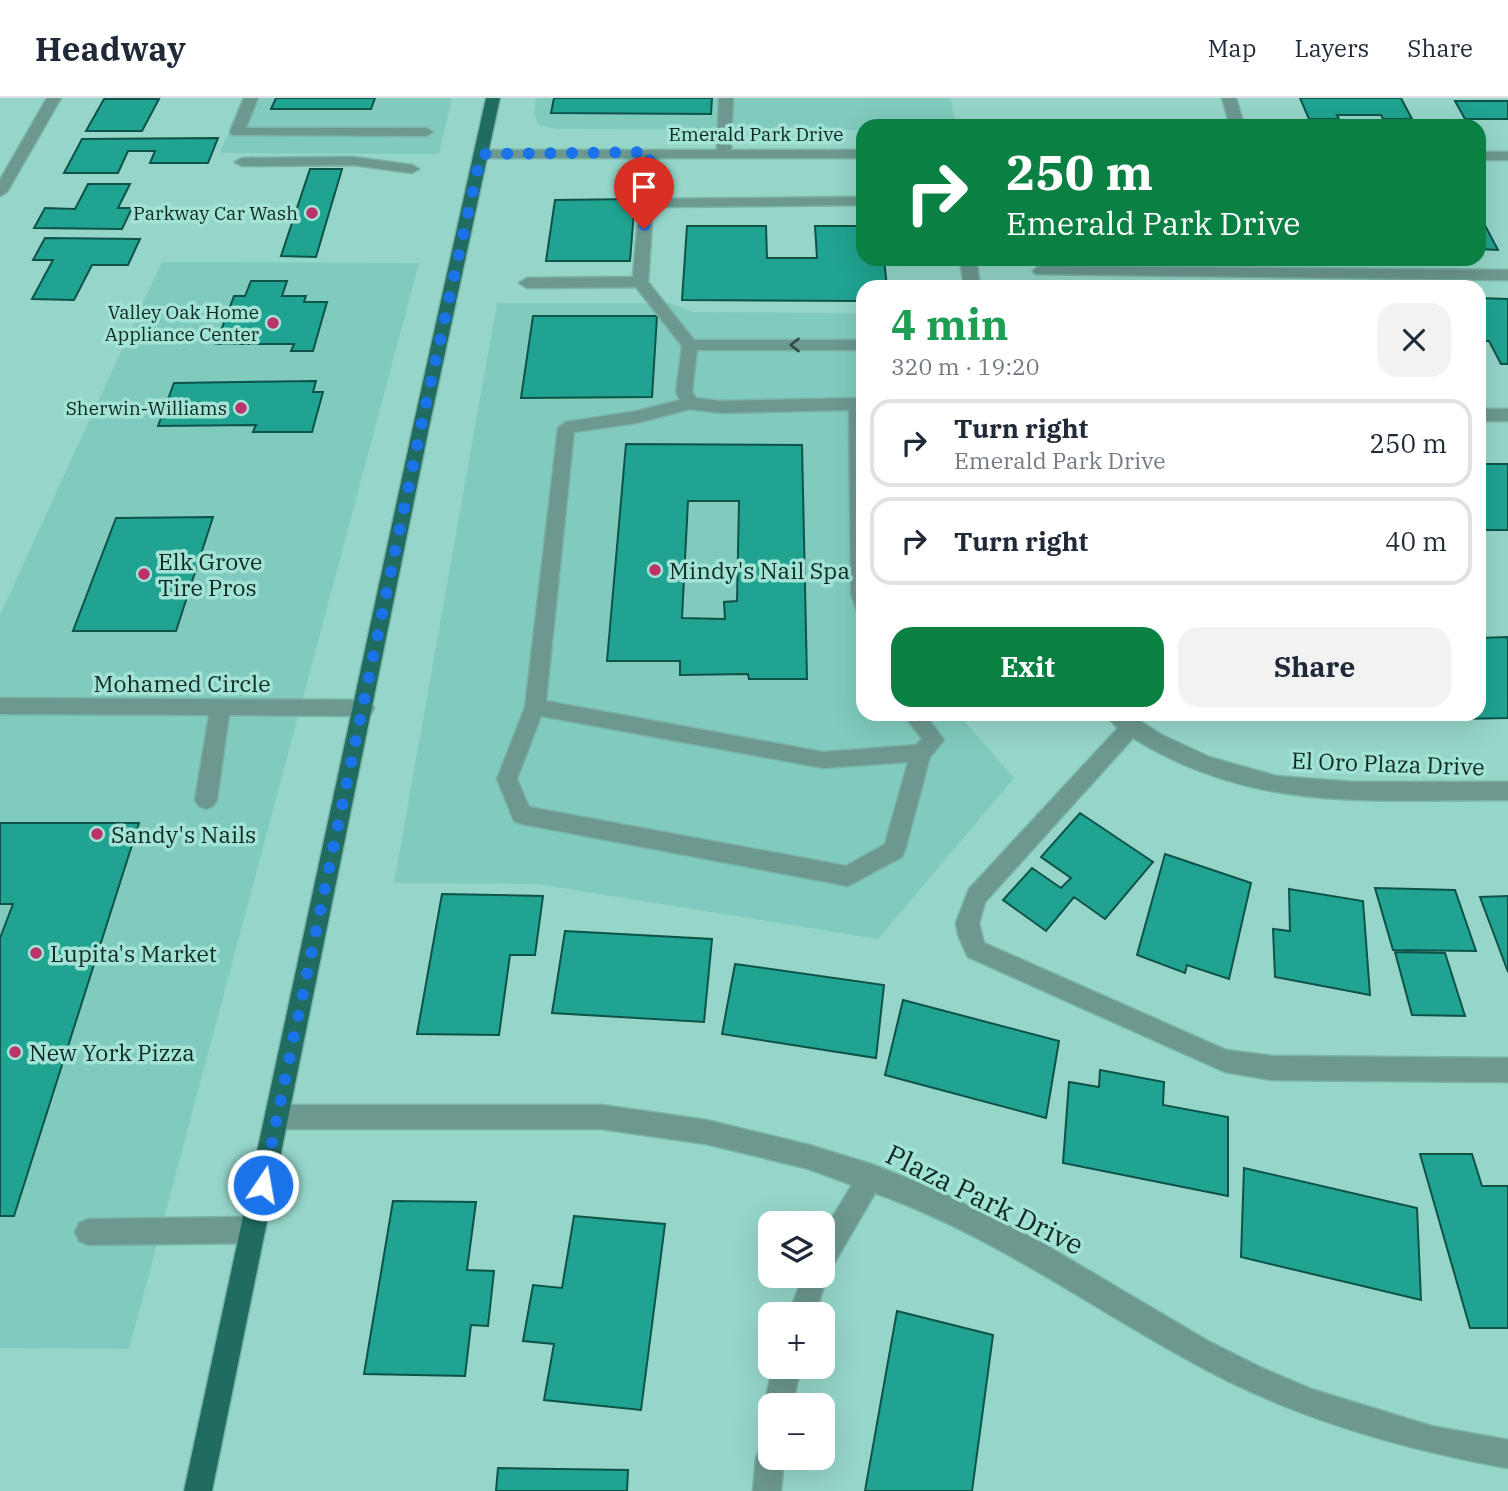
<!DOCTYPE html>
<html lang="en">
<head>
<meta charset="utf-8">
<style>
	:root { --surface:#fff; --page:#f2f2f3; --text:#1f2937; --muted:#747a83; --line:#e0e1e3; --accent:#0b8043 }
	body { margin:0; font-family:"IBM Plex Serif",serif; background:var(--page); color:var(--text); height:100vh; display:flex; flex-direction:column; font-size:26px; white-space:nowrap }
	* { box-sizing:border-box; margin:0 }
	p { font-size:23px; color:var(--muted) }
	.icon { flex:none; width:38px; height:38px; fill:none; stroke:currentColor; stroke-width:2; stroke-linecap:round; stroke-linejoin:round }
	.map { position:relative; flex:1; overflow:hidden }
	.details { position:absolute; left:856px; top:182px; width:630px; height:441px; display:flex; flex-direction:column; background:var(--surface); border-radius:21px; box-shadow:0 7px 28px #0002 }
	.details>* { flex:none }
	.top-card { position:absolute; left:856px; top:21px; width:630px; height:147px; border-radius:21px; box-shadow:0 7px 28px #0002; background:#0b8043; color:#fff; overflow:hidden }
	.controls { position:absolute; left:758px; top:1113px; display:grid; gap:14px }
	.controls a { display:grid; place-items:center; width:77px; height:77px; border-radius:14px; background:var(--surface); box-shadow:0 7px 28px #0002; font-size:35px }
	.pin { position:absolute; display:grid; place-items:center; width:60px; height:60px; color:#fff; margin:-72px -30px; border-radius:50% 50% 50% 0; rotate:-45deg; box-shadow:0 0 7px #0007 }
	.pin .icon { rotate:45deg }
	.me { position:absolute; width:77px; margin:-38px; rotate:12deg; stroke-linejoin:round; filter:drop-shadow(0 0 5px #0008) }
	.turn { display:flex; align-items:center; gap:24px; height:147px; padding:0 35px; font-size:32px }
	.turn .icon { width:91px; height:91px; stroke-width:2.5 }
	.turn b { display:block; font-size:49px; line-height:60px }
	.round { display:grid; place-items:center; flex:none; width:74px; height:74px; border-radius:21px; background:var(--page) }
	.head { display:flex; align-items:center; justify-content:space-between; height:119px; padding:0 35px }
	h1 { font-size:42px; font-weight:700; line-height:52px; color:#1e9e55 }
	.action { display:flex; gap:14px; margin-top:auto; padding:14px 35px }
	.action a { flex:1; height:80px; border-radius:21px; background:var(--accent); color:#fff; font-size:28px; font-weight:700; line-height:80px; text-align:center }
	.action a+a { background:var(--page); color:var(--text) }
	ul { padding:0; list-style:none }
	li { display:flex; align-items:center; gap:21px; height:88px; margin:0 14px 10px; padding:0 21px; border:4px solid var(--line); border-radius:21px }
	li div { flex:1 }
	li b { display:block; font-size:26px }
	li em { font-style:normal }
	header { display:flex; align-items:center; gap:42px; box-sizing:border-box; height:98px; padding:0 35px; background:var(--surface); border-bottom:2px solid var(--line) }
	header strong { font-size:33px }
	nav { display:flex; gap:38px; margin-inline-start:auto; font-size:24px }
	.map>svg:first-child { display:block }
	.built { fill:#80cbbd }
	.building { fill:#20a391; stroke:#0d5349; stroke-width:2; fill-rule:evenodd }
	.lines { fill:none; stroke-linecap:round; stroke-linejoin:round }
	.minor-casing { stroke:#7ab3a8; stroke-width:3 }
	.major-casing { stroke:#7ab3a8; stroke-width:3 }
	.minor { fill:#6c988f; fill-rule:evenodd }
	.major { fill:#206c60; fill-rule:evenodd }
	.oneway { stroke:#2f4f49 }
	.route { stroke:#1a73e8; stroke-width:12; stroke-dasharray:0 21.6 }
	.poi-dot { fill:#bc326a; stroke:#a2e3d6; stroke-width:2.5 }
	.labels { text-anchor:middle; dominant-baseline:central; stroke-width:7; stroke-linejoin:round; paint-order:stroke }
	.far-street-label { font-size:19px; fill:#0e2824; stroke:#a2e3d6 }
	.far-poi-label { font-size:19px; fill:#0e2824; stroke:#a2e3d6; text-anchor:end }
	.poi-label { font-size:23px; fill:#0e2824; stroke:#a2e3d6; text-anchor:start }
	.street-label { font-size:23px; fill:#0e2824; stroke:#a2e3d6 }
	.near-street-label { font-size:28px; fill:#0e2824; stroke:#a2e3d6 }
</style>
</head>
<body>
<header>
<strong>Headway</strong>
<nav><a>Map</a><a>Layers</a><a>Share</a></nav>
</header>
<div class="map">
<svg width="1508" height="1393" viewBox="0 0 1508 1393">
	<rect width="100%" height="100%" fill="#95d6c9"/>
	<path class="built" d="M242,0H452L439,56L220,55Z
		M536,0H951L956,28H863V32L556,31L539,27L534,16Z
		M162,164L419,165L129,1251L0,1250V517Z
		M497,205H670L693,214L863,215V616H958L1014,680L878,841L537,786L394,785Z"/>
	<path class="building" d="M276,0H375L371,11H271Z
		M554,0H712L711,16L551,15Z
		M1300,0H1401L1412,21H1383L1381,17H1337L1339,21H1309Z
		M104,1H159L142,33H86Z
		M1455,3H1508V21H1465Z
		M218,40L208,65H150L155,53H128L118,75H64L82,41Z
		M310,71H342L316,159L281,158Z
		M88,86H130L118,110H132L122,131L34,130L45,110L75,111Z
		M635,101L630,163H546L555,102Z
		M1479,116L1498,152L1479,151Z
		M687,128H766L767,160H817L815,128H863V161H884L887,189H863V203L682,202Z
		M45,140L140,141L128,167H92L74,202L32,201L53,162H33Z
		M251,183H287L282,198H306L304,204H327L313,253H291L294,246H216L234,198H245Z
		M1479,200L1508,201V266H1501L1489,243H1482L1479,236Z
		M533,218H657L652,299L521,300Z
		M316,283L313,294H323L312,334H253L256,327L158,328L174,285Z
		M626,346L802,347L807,581H749L748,576L680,577V563H607ZM688,403H739L737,503L724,504L725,521L682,520Z
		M1479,366H1508V432H1480L1479,428Z
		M213,419L176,533H73L116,420Z
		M1508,539V620L1457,621L1455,616H1479V540Z
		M1326,616H1439L1440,621L1327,620Z
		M1080,715L1153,764L1105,821L1074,799L1046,833L1003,802L1032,770L1061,790L1071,780L1041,759Z
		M0,725H139L14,1118H0V840L13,806H0Z
		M1165,756L1251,785L1229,881L1187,867L1185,875L1137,857Z
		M1375,790L1455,792L1476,853L1393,852Z
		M1289,791L1363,803L1370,897L1275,879L1273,831L1290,833Z
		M442,796L543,798L535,857H510L499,937L417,936Z
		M1508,798V874L1480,799Z
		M565,833L712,841L704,924L552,915Z
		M1395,854L1445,855L1465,918L1412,917Z
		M735,866L884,887L876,960L722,936Z
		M903,902L1059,943L1046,1020L885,977Z
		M1100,972L1164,984L1163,1007L1228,1019V1098L1063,1065L1069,984L1099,989Z
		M1420,1056H1472L1482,1088H1508V1230H1470Z
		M1244,1070L1417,1110L1421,1202L1241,1159Z
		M393,1103L476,1104L467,1172L494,1173L488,1228L471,1227L465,1278L364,1276Z
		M574,1118L665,1126L641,1312L544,1302L554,1246L523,1243L533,1187L562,1190Z
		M897,1213L993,1237L972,1393H865Z
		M498,1370L628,1372L627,1393H496Z"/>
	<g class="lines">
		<defs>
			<path id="minor" d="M47,0H61L7,94L0,98V82Z
				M244,0H258L246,30H426L433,34L426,38L232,37L230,34Z
				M719,0H733L731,52H863V60H657L654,101L863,99V107L653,109L648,184L694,242H863V252H697L692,294L696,300L720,303L863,300V513L856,511L851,495L849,312L720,315L690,311L637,325L574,334L546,603L823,654L916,647L922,641L903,616H925L944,642L930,659L905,752L902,759L848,788L522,726L514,723L497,681L525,609L558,330L566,324L637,313L680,302L676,294L682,248L636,189L527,190L519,185L527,180L633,179L643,60H481L474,56L481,52H717ZM541,618L823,670L908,664L885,746L846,768L529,709L517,681Z
				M1222,0H1236L1244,28H1230Z
				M1479,54H1508V62H1479Z
				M353,59L412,67L419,71L412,75L353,67L242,68L235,64L242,60Z
				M960,161H976L980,189H964Z
				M1041,168L1508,172V182L1036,176L1033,173L1036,170Z
				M1479,311H1508V323H1479Z
				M0,600L364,602L371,604L374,610L371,616L364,618L229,617L217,702L213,708L206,711L199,708L195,702L209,617L0,616Z
				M1104,616H1129L1162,637L1209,659L1276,678L1352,684H1508V702C1371,701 1256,716 1133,640L985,804L979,825L984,845L1226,952L1272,958L1508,960V984L1272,982L1225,974L968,859L958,837L956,825L969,791L1118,630Z
				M277,1007H602L706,1022L809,1047L871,1066L939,1093L1042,1145L1208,1243L1264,1271L1311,1291L1431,1328L1508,1342V1370C1397,1350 1287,1318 1188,1262C1083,1204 990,1136 875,1095L828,1176L815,1216H789L803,1178H822V1136L852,1087L809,1071L706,1046L602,1031H277L268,1028L265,1019L268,1010Z
				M253,1119L262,1123L266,1132L262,1141L253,1145L88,1147L79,1143L75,1134L79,1125L88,1121Z
				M773,1269H801L792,1307H770V1318L764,1307Z
				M770,1346V1360H784L781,1393H753L756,1360L760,1350Z"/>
			<path id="major" d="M486,0H500L429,329L212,1393H184L413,329Z"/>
		</defs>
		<use href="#minor" class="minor-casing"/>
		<use href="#major" class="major-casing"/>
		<use href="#minor" class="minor"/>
		<use href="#major" class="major"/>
	</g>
	<defs><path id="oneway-chevron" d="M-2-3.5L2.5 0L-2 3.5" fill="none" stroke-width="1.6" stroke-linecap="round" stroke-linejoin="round" transform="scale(1.75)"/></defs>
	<use class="oneway" href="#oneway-chevron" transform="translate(795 247) rotate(180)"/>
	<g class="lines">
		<path class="route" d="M263,1087L421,329L481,56L650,54L644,131"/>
	</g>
	<g class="poi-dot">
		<circle cx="312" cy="115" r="7"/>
		<circle cx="273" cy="225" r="7"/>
		<circle cx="241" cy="310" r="7"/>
		<circle cx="655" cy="472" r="7"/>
		<circle cx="144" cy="476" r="7"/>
		<circle cx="97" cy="736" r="7"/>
		<circle cx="36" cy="855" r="7"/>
		<circle cx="15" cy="954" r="7"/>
	</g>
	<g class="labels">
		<g class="far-street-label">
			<text x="756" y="36">Emerald Park Drive</text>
		</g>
		<g class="far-poi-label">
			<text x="298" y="115">Parkway Car Wash</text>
			<text x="259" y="214">Valley Oak Home<tspan x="259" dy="22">Appliance Center</tspan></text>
			<text x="227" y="310">Sherwin-Williams</text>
		</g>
		<g class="poi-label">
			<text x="158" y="463">Elk Grove<tspan x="158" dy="26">Tire Pros</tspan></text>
			<text x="669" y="472">Mindy's Nail Spa</text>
			<text x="111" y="736">Sandy's Nails</text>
			<text x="50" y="855">Lupita's Market</text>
			<text x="29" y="954">New York Pizza</text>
		</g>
		<g class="street-label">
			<text x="182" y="585">Mohamed Circle</text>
			<text transform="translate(1388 665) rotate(2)">El Oro Plaza Drive</text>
		</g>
		<g class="near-street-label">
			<text transform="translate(985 1101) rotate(26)">Plaza Park Drive</text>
		</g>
	</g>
</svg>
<div class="controls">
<a><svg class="icon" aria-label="layers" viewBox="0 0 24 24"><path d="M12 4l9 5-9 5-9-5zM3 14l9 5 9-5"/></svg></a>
<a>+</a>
<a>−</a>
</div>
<div class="pin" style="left:644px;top:131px;background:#d93025"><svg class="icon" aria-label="arrive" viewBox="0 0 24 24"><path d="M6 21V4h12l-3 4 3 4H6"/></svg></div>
<svg class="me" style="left:263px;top:1087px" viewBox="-20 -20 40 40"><circle r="17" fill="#1a73e8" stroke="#fff" stroke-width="3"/><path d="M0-11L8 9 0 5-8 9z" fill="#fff"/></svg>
<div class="top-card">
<div class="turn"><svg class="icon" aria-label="right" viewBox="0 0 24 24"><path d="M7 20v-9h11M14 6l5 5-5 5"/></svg><div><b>250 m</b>Emerald Park Drive</div></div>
</div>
<section class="details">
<div class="head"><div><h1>4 min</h1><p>320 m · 19:20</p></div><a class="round"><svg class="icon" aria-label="close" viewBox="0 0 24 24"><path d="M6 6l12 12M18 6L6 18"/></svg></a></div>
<ul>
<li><svg class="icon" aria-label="right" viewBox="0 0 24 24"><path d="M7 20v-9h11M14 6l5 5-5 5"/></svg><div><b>Turn right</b><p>Emerald Park Drive</p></div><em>250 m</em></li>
<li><svg class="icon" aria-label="right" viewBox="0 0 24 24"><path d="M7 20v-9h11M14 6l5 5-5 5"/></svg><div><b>Turn right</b></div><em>40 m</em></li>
</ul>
<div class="action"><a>Exit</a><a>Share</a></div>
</section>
</div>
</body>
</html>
